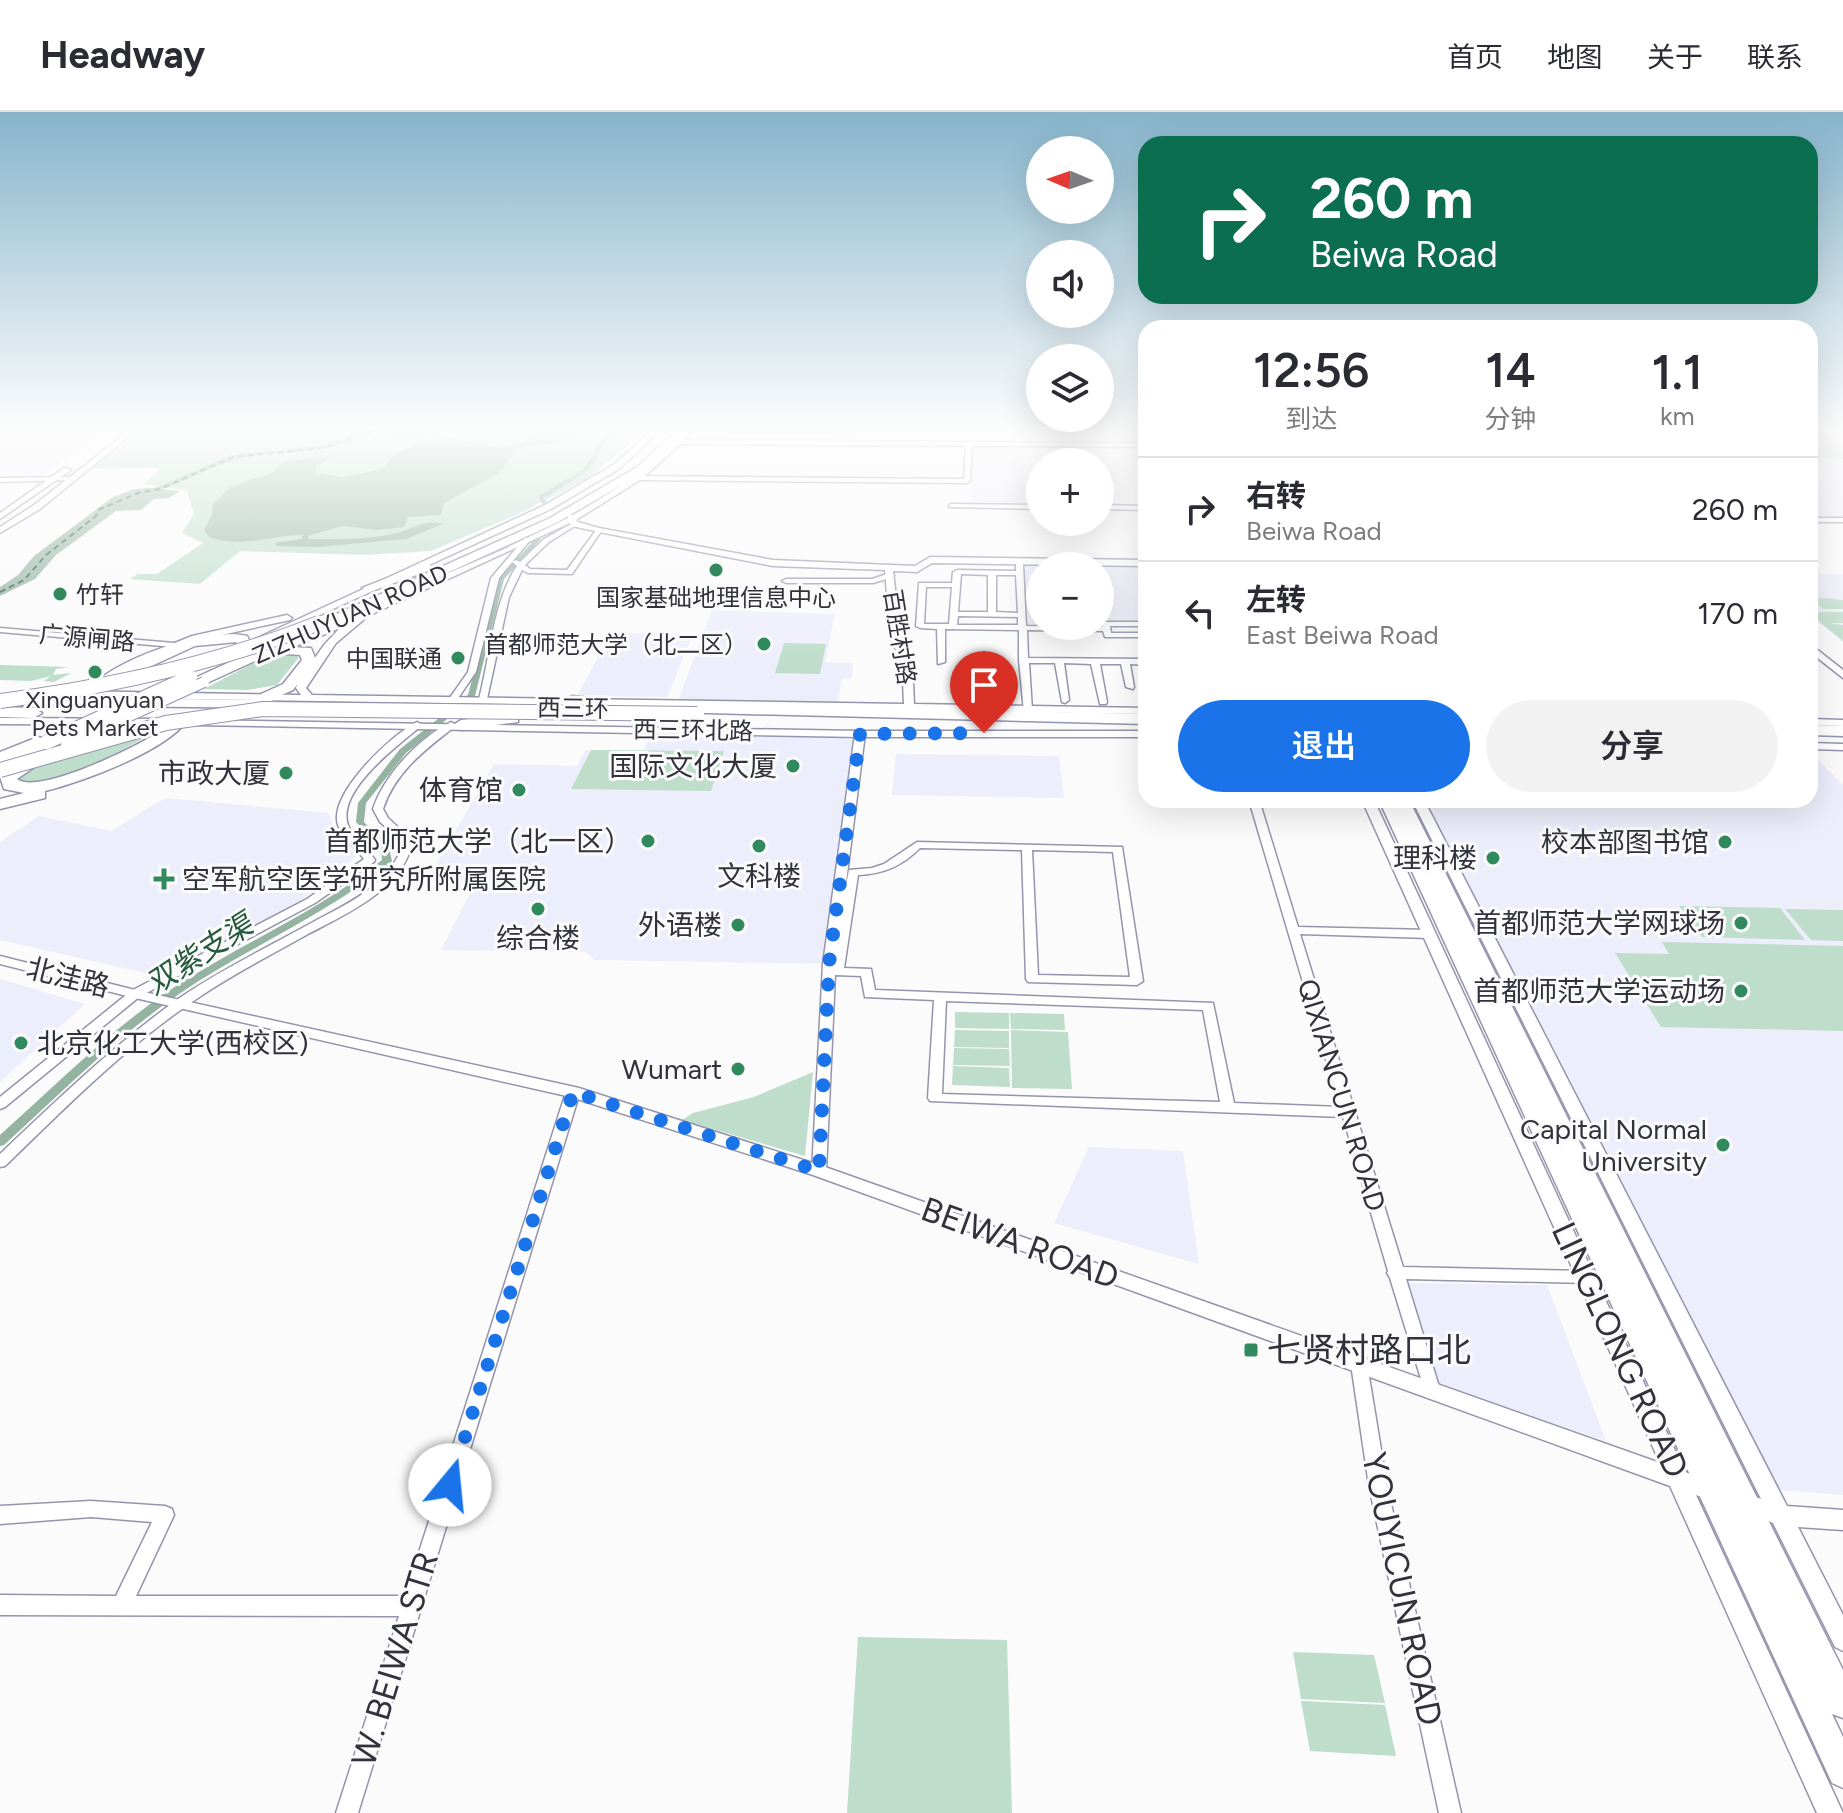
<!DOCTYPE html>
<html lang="zh">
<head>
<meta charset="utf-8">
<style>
	:root { --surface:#fff; --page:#f2f2f3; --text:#2b2b33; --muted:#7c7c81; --line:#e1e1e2; --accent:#1a73e8 }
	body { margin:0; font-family:Figtree,"Noto Sans SC",sans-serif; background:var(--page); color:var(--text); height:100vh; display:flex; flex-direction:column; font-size:30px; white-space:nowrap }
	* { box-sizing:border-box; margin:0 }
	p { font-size:26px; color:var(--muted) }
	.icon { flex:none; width:44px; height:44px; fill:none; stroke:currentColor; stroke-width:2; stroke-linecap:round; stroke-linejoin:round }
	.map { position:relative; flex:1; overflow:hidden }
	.details { position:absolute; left:1138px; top:208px; width:680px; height:488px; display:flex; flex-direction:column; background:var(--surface); border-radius:24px; box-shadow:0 8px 32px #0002 }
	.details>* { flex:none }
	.banner { position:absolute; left:1138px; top:24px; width:680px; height:168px; border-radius:24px; box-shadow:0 8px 32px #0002; background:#0b6e4f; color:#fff; overflow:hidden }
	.needle { width:52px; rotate:272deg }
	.tools { position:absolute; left:1026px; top:24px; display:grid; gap:16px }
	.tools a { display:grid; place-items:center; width:88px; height:88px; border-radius:50%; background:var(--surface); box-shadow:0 8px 32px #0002; font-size:40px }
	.pin { position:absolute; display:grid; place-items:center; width:68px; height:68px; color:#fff; margin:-82px -34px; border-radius:50% 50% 50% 0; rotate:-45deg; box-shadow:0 0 8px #0007 }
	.pin .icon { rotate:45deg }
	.me { position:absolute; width:88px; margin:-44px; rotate:17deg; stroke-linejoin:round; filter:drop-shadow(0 0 6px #0008) }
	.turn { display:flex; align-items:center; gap:28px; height:168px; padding:0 40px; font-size:36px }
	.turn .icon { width:104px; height:104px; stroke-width:2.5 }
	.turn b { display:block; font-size:56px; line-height:68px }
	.eta { display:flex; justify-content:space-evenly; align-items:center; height:136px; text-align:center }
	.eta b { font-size:48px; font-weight:600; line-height:56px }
	.primary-button { display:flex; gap:16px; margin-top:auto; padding:16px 40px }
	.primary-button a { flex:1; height:92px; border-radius:48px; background:var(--accent); color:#fff; font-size:32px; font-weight:600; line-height:92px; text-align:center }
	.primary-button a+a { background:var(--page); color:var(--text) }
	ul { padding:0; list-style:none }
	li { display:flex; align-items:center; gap:24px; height:104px; padding:0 40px; border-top:2px solid var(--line) }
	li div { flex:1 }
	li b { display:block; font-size:30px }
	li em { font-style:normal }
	header { display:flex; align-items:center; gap:48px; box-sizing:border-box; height:112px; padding:0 40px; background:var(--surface); border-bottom:2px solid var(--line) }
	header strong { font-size:38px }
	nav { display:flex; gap:44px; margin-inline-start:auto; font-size:28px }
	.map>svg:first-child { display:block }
	.built { fill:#edeefb }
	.green { fill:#beddca }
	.water { fill:#94b3a0 }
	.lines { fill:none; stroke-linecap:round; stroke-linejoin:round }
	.canal { fill:#94b3a0; fill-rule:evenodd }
	.river { fill:#94b3a0; fill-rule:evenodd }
	.ferry { stroke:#265b40; stroke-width:2; stroke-dasharray:6 4; stroke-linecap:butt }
	.minor-casing { stroke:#9494ad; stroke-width:3 }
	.tertiary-casing { stroke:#9494ad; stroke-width:3 }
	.primary-casing { stroke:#9494ad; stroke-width:3 }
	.trunk-casing { stroke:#9494ad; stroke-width:3 }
	.minor { fill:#fff; fill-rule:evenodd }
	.tertiary { fill:#fff; fill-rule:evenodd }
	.primary { fill:#fff; fill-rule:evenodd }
	.trunk { fill:#fff; fill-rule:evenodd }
	.tertiary-bridge-casing { stroke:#9494ad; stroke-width:12; stroke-linecap:butt }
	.trunk-bridge-casing { stroke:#9494ad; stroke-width:16; stroke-linecap:butt }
	.tertiary-bridge { stroke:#fff; stroke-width:10 }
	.trunk-bridge { stroke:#fff; stroke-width:14 }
	.route { stroke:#1a73e8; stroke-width:14; stroke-dasharray:0 25.2 }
	.poi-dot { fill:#31895e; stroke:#fbfbfb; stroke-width:3 }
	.labels { text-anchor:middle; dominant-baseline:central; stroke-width:6; stroke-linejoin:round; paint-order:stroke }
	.far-poi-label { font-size:24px; fill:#32323c; stroke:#fbfbfb }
	.far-street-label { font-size:24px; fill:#32323c; stroke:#fbfbfb }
	.poi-label { font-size:28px; fill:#32323c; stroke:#fbfbfb; text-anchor:end }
	.street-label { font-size:28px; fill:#32323c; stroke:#fbfbfb }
	.water-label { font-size:30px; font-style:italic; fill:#265b40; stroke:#fbfbfb }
	.near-street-label { font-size:34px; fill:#32323c; stroke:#fbfbfb }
	.near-poi-label { font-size:34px; fill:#32323c; stroke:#fbfbfb; text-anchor:start }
</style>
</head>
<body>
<header>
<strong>Headway</strong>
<nav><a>首页</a><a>地图</a><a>关于</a><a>联系</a></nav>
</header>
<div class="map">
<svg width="1843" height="1701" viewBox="0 0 1843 1701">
	<rect width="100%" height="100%" fill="#fbfbfb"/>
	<path class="built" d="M0,318H106L41,365L0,366Z
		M1810,318H1843V406H1810Z
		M971,333L1022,334L1025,392H971Z
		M1022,452H1146V511L1100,513V454H1040V514H1099L1026,515Z
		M1810,462H1843V530L1810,503Z
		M712,498L835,502L825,550L853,551L852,566L842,567L837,591L678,589Z
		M611,521L693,522L667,585L577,584Z
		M650,624L859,626L829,852L594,848L586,840L441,838L475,771L426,770L494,652L577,654L585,638L643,639Z
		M1810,640L1843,673V1383L1780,1378L1426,688H1810Z
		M896,642L1059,644L1064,686L892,683Z
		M165,686L329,701L336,722L357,744L299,790L159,864L0,828V730L39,704L111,719Z
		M0,867L85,892L0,970Z
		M1089,1035L1183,1039L1199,1152L1054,1111Z
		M1406,1171L1547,1173L1606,1329L1439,1273Z"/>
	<path class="green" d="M142,318H646L589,366L516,403L431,439L363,443L240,439L200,472L130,467L138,462H157L203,431L182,421L194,402L187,379L143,372L162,356L91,357Z
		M1810,321L1828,324L1843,333V347L1810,344Z
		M1824,486L1843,488V497H1824L1815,491L1811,495L1814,500H1843V511H1829L1843,513V529L1810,502V487Z
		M784,531L826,532L820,562L775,561Z
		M284,541L299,545L277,573L247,578L204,577L271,542Z
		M0,553L69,555L56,557L53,563L71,561L54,570L44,569L51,564L31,569L0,568Z
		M112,619H158C127,634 50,681 18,669L27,658Z
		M591,638L724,639L711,679L571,677Z
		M1679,794L1780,796L1805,828L1702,825Z
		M1785,797L1843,798V829L1811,828Z
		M1662,830L1843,834V919L1661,915L1615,841L1669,842Z
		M955,900L1009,901V917L955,916Z
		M1010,901L1064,902L1065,918L1011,917Z
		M955,918L1009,919V936L954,935Z
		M1011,918L1068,920L1072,977L1012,976Z
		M954,936L1009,937L1010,954L953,953Z
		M953,954L1009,956L1010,975L952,973Z
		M813,960L805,1044L682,1008L693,1001L754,985Z
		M858,1525L1007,1528L1012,1701H847Z
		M1293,1540L1374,1543L1385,1591L1301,1587Z
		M1301,1589L1385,1593L1396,1644L1310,1639Z"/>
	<path class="water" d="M390,318H442L439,322L442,324L499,336L527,329L531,321L529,318H585L565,329L517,337L499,361L444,391L441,403L408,405L404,415L377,418L342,414L308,424L309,427C337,427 370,428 397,421C414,417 425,406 443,412L406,427L317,435L277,434L275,431L301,427L303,423C270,423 241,437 209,425L204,418L212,403L213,392L230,375L271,361L285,349L326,344L330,345L316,355L315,361L343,365L382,357L395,342L433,325L429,322L369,328Z
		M152,376L180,379L169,386L154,387L141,398L116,399L56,443L35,467L0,484V475L18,463L34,444L113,385L134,377Z"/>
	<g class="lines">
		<path class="canal" d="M614,318H619L606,329L588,359L544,386L547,391L542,392L539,384L584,357L602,327Z
			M536,426L541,427L504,467L475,584L406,641L366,691L364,710L389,736L392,749L390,751C325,804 248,835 179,882C115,926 61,981 4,1033L0,1034V1023C56,973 110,918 173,876C242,831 318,800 382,748L381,737L356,710L358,691L400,637L468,583L498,467Z"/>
		<path class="river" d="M365,318H378C331,347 283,335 235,348C201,357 173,378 137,384L132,381L158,375L230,343L322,333Z"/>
		<path class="ferry" d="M0,480L24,468L46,443L96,404L98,398L138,381L160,377L233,345L323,336L373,318"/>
		<defs>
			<path id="minor" d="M969,329L972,331L970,369L967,371L639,368L636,366L639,364L964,367L966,331Z
				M71,365V367L69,368L0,370V366Z
				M951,392L1040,393V397L949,395V393Z
				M1100,393L1146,394V398L1100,397Z
				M1810,406H1843V410H1810Z
				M573,411L578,412L549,430L525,453L530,457L567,458L597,417L602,418L572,462L528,461L522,458L509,485L487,587L483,590L480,589L479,587C490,546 493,489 517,454L512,450L516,448L520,450L544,427Z
				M525,426L531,427L499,466L476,560L456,589H450L449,587L468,560L491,466Z
				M1016,450L1023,452L1026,514L1102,515L1103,510H1139L1146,513V524L1142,525H1105L1103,519L1027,518L1028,546L1146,547V553L1130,552L1134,575L1133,577L1126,575L1121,552H1100L1107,590L1106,592H1100L1091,552L1064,551L1069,588L1065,591L1062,590L1055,551H1029L1032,598L1027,601L1024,600L1019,548V518L945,517V550L938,552L937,517L920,516L916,514L919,471H952L953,460L957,458L1016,459ZM961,462L988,463V500H958ZM996,463H1016L1018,501L996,500ZM926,475H952L949,512H924ZM958,504L1018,505V513H957ZM1110,514H1137L1144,518L1140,521H1111Z
				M890,461L894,463L893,465L873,471H786L782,469L786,467H872Z
				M0,516L174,531L178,533L174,535L0,520Z
				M417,610L422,613L420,615C397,634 336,679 348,713C352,726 368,736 375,748L374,750L315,791L139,885L5,995L0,997V985L131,879L307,787L364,747C356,736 342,726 338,713C328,682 392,622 417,610Z
				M451,610L456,613L454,615C425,638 395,660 383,697L388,706L413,729C402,778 348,801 308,822C269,844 229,864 192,890C124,936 65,996 5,1054L0,1055V1042C58,987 116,931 181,885C224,856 270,834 315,809C349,791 393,771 403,730L380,710L373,697C384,663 419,626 451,610Z
				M860,619L865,622L845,778L849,758L872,756L884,752L917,730L1122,735L1143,869L1137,873L1028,870L1026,867L1022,738L920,736C902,754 883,762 858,763L844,856L871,857L875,878L1213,891L1234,991L1340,995L1249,688H1259L1298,815L1429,818L1435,822L1429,826L1300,822L1403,1155L1587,1159L1593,1161L1595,1165L1593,1169L1587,1171L1406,1167L1440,1278L1438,1283L1432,1285L1426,1283L1390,1166L1387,1161L1388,1159L1343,1005L930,989L928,986L934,888L865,885L861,864L835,863L826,1059L824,1063L819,1064L814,1063L812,1059L823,852L855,622ZM1032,738L1113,740L1130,865L1038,863ZM946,889L1203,898L1220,990L942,982Z
				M1281,688H1373L1374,690L1369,693L1286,691Z
				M573,975L578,977L580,980L358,1701H336L399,1504L0,1503V1483L116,1484L152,1410L91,1405L0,1412V1394L91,1389L165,1394L172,1397L174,1403L136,1484H405L566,980L568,977Z
				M1359,1245L1365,1247L1367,1252L1387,1374L1461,1701H1439L1369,1374L1351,1252L1353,1247Z"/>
			<path id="tertiary" d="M130,318H137L40,397L0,421V415L34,393Z
				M653,318H660L619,357L551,397L259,531L251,529L545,393L613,353Z
				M687,318H694L685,328L1146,331V335L681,332L640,368L576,408L578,410L599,416L773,448L915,454L930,445L1146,448V454L932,451L917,460L893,459L901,530L912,547L914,592L1146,596V602L71,585L66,582L71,579L301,583L296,576L298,570L324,533L340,516L281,540H275V536L345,507H350L385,488L500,439L568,406V403H573C615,379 653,353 687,318ZM570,411L572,414L599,420L773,454L885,458L891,530L902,547L904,592L312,583L306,576L336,531L368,504Z
				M64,356L71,358L0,407V401Z
				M287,503L292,506L290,508L198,528L160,542L155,539L192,524Z
				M1810,532L1843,558V566L1810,540Z
				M0,606L162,607L167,610L162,613L0,612Z
				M1810,607L1843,608V614L1810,613Z
				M199,608L860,619H1146V625H860L195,613V609Z
				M38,625L42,626V630L0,647V640Z
				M1810,631L1843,632V638L1810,637Z
				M1362,688H1374L1685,1360L1718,1372L1722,1379L1718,1386L1711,1389L1696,1383L1843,1701H1817L1670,1374L813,1063L571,985L135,886L0,852V844L135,878L579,976L825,1055L1660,1351Z
				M1412,688H1424L1787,1394L1843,1398V1418L1798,1415L1843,1503V1539L1835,1535L1773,1411L1738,1398L1735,1391L1738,1384L1746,1381L1761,1387Z"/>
			<path id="primary" d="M1379,688H1409L1843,1558V1606L1832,1602L1820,1577L1843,1625V1676L1832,1671Z"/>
			<path id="trunk" d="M677,318H688L645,359L558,410L286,535L311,536L316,548L293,578L270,588L279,590V596L18,593L11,589L18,585L261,588V582L283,572L302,548L300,543L272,541L207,571H197V565L234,548L228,544L237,530L195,534L106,575L94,572C122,545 209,515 247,524L251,531L241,545L550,406L637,355Z
				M426,451L430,452V458L372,479L362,476Z
				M572,584L642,592L650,597L642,602L567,591L565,588Z
				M674,592L1146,602V612L669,600V594Z
				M0,595L34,596L42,601L34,606L0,605Z
				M513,602L518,604V610L461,618L453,613L461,608Z
				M178,605L186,610C163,640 82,670 45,679V686L0,697V687L24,681L4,677L0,665L33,641L0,655V644L36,629L44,634L53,628H65V634L17,667C37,684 142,633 163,617C170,612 170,608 178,605Z
				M1810,613L1843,614V624L1810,623Z"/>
		</defs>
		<use href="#minor" class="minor-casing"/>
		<use href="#tertiary" class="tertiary-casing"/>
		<use href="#primary" class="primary-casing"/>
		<use href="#trunk" class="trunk-casing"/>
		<use href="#minor" class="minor"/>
		<use href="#tertiary" class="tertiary"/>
		<use href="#primary" class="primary"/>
		<use href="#trunk" class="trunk"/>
		<defs>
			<path id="tertiary-bridge" d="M66,633L204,570"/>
			<path id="trunk-bridge" d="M0,589C110,575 216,552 319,511
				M47,630L190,565
				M0,658L166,611L263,597L697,602"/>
		</defs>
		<use href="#tertiary-bridge" class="tertiary-bridge-casing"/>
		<use href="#trunk-bridge" class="trunk-bridge-casing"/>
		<use href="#tertiary-bridge" class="tertiary-bridge"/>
		<use href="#trunk-bridge" class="trunk-bridge"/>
	</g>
	<linearGradient id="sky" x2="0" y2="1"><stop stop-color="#86b4cb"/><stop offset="0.57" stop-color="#fdfdfd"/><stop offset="1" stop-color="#fdfdfd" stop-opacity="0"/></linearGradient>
	<rect width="1843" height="556" fill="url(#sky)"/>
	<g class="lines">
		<path class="route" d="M450,1373L573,980L819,1059L829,852L860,622L984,621"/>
	</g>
	<g class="poi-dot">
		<circle cx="716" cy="458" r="8"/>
		<circle cx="60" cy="482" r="8"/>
		<circle cx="764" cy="532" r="8"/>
		<circle cx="458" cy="546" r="8"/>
		<circle cx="95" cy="560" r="8"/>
		<circle cx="793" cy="654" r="8"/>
		<circle cx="286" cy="661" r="8"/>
		<circle cx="519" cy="678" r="8"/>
		<circle cx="648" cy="729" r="8"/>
		<circle cx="1725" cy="730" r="8"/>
		<circle cx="759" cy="734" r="8"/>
		<circle cx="1493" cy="746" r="8"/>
		<path d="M160 755h8v8h8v8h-8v8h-8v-8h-8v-8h8z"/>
		<circle cx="538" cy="797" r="8"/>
		<circle cx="1741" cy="811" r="8"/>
		<circle cx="738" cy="813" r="8"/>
		<circle cx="1741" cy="879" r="8"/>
		<circle cx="21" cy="931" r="8"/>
		<circle cx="738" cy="957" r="8"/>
		<circle cx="1723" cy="1033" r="8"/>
		<rect x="1243" y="1230" width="16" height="16" rx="4"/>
	</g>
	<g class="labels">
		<g class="far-poi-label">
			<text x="76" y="482" text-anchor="start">竹轩</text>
			<text x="716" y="485">国家基础地理信息中心</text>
			<text x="748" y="532" text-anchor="end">首都师范大学（北二区）</text>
			<text x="442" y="546" text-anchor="end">中国联通</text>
			<text x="95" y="587">Xinguanyuan<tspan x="95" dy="28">Pets Market</tspan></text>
		</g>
		<g class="far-street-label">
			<text transform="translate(350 502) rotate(-24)">ZIZHUYUAN ROAD</text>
			<text transform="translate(900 525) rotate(81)">百胜村路</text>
			<text transform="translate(87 526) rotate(5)">广源闸路</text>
			<text transform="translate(573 596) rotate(1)">西三环</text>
			<text transform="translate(693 618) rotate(1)">西三环北路</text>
		</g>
		<g class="poi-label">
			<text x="777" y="654">国际文化大厦</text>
			<text x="270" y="661">市政大厦</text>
			<text x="503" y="678">体育馆</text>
			<text x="632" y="729">首都师范大学（北一区）</text>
			<text x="1709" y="730">校本部图书馆</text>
			<text x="1477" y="746">理科楼</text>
			<text x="759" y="764" text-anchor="middle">文科楼</text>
			<text x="182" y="767" text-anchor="start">空军航空医学研究所附属医院</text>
			<text x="1725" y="811">首都师范大学网球场</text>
			<text x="722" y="813">外语楼</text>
			<text x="538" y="826" text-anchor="middle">综合楼</text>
			<text x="1725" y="879">首都师范大学运动场</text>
			<text x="37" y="931" text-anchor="start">北京化工大学(西校区)</text>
			<text x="722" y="957">Wumart</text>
			<text x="1707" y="1017">Capital Normal<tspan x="1707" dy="32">University</tspan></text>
		</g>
		<g class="street-label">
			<text transform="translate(68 865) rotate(14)">北洼路</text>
			<text transform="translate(1342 983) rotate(73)">QIXIANCUN ROAD</text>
		</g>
		<g class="water-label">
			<text transform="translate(199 842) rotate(-33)">双紫支渠</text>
		</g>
		<g class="near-street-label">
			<text transform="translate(1020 1131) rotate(20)">BEIWA ROAD</text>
			<text transform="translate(1620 1238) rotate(65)">LINGLONG ROAD</text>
			<text transform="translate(1402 1477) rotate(78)">YOUYICUN ROAD</text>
			<text transform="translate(395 1547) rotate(-73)">W. BEIWA STR</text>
		</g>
		<g class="near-poi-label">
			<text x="1267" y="1238">七贤村路口北</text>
		</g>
	</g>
</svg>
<div class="tools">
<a><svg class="needle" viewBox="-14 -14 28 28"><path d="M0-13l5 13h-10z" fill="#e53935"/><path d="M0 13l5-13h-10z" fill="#7c7c81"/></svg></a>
<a><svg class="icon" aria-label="sound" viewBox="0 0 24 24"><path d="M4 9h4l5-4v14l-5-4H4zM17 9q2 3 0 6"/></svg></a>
<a><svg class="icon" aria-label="layers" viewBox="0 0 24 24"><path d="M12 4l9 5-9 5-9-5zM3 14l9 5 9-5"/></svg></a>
<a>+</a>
<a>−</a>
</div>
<div class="pin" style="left:984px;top:621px;background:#d93025"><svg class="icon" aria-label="arrive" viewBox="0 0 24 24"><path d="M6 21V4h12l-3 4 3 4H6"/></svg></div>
<svg class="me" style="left:450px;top:1373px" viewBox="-20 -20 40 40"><circle r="19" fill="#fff"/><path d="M0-13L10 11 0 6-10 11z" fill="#1a73e8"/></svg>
<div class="banner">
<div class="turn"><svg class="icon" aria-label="right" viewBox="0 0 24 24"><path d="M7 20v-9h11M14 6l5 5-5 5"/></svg><div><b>260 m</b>Beiwa Road</div></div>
</div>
<section class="details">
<div class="eta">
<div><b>12:56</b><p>到达</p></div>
<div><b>14</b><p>分钟</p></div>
<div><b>1.1</b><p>km</p></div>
</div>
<ul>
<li><svg class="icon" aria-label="right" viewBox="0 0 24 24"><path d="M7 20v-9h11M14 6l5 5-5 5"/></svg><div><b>右转</b><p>Beiwa Road</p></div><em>260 m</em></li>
<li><svg class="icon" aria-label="left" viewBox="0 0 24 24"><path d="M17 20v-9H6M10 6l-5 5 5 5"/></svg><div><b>左转</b><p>East Beiwa Road</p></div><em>170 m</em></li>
</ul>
<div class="primary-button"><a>退出</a><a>分享</a></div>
</section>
</div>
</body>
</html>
